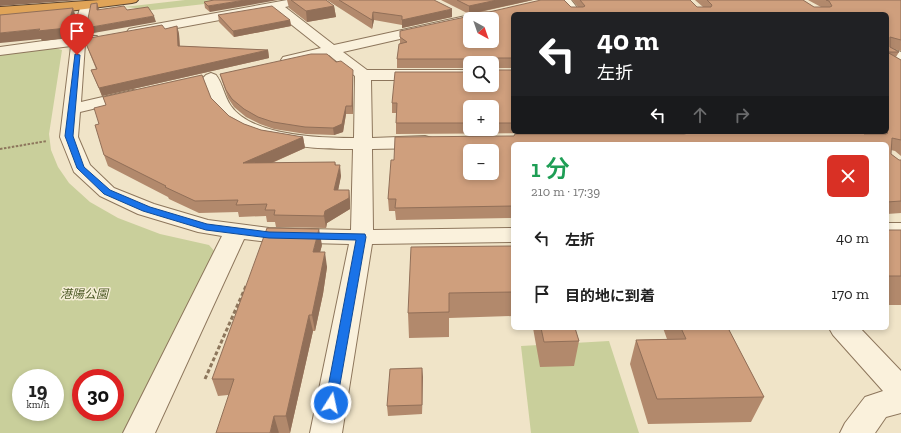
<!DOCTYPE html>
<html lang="ja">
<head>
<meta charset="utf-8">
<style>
	:root { --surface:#fff; --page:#f2f2f2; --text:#222; --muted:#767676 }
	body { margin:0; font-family:"Zilla Slab","Noto Sans JP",serif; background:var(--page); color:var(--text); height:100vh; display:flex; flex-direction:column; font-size:15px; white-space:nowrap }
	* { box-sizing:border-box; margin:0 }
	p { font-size:13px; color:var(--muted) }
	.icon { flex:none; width:22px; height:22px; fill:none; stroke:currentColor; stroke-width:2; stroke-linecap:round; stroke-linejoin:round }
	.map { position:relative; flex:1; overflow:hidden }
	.sheet { position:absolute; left:511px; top:142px; width:378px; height:188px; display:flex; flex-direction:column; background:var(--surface); border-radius:6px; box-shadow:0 2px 6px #0003 }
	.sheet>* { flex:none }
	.guide { position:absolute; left:511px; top:12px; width:378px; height:122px; border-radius:6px; box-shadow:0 2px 6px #0003; background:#202124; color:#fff; overflow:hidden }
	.needle { width:26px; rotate:140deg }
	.controls { position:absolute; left:463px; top:12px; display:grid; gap:8px }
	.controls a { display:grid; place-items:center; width:36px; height:36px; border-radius:6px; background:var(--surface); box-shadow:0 2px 6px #0003; font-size:20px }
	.speed { position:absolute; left:12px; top:369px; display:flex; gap:8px; font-size:20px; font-weight:700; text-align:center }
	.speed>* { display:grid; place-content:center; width:52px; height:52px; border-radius:50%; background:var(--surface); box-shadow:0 2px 6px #0003; line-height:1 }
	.speed small { font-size:10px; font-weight:400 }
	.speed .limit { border:6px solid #d22; background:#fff; color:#111 }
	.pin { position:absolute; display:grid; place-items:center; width:34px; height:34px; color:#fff; margin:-41px -17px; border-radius:50% 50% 50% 0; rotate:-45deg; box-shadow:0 0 4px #0007 }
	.pin .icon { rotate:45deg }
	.me { position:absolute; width:44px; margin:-22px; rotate:10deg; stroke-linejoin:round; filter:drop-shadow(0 0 3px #0008) }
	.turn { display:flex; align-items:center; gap:14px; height:84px; padding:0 20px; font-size:18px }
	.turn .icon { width:52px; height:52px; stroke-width:2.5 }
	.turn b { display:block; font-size:28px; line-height:34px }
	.lanes { display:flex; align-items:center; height:38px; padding:0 20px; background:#0003; justify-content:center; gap:20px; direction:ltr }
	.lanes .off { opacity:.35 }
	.round { display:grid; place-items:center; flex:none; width:42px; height:42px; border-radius:6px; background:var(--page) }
	.headline { display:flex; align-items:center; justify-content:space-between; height:68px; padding:0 20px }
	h1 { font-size:24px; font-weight:600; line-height:30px; color:#1e9e55 }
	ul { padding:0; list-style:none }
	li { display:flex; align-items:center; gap:12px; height:56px; padding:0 20px }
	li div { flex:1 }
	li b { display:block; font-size:15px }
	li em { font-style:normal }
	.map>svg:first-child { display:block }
	.green { fill:#c9cf9b; fill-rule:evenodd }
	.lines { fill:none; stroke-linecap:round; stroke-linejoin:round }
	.minor-casing { stroke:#8d765c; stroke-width:2 }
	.highway-casing { stroke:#5b4430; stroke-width:2 }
	.path-far1 { stroke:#8d765c; stroke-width:2; stroke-dasharray:2.5 1.5; stroke-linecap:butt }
	.path { stroke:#8d765c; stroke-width:3; stroke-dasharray:4 2.5; stroke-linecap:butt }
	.minor { fill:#faf1dc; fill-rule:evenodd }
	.highway { fill:#e0a458; fill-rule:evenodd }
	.wall { fill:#b2896c; fill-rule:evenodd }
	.shaded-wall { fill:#916f58 }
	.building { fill:#cf9f7d; stroke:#916f58; fill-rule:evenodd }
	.route { fill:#1a73e8; stroke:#114b97 }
	.labels { text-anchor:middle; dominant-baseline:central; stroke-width:3; stroke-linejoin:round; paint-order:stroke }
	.park-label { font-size:12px; font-style:italic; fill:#4d5a26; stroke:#f7eed8 }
</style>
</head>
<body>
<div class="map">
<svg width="901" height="433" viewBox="0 0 901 433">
	<rect width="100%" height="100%" fill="#f0e4c8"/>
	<path class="green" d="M185,0H239L144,11H140L136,8L124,7Z
		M55,48L62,50L49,134L51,150L58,167L69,183L90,202L118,218L160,234L209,245L216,253L125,433H0V55ZM21,378H55V412H21ZM81,378H115V412H81Z
		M609,341L639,433H531L521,346Z"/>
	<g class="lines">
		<defs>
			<path id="minor" d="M287,0H312L310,2L285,7L334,45L470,15L474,16L476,19H470V23L343,52L367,70H470V80H371L372,138L425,136L432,138L434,142L432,146L425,148L372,149L373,230L513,228V242L372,244L342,433H310L349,244L269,242L244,239L155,433H123L222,236L198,232L138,214L100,196L74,172L60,137L71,46L0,55V47L72,37L80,8L82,5H90L92,8L86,36H97L99,39L97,42L85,44L81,102L133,90L139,92L141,95L139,98L80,112L78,137L90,165L114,188L154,204L208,220L269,228L351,230L353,149C313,149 249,146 220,114C211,104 208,90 203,78L206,75L211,73L216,75C223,84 224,96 231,106C252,136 320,138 354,138L355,76L329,55L288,64L283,63L281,60L283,57L321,48L273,10L134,36L129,35L127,32L129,29L134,28Z
				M559,0H571L582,14H570Z
				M887,47L901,52V62L887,56Z
				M665,132H683L692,144H674Z
				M887,223H901V237H887Z
				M829,328H860L901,371V413L886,417L875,433H840L845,423L865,397L883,391L833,335Z"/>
			<path id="highway" d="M100,0H138L136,2L132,3L69,11L0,15V7Z"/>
		</defs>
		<use href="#minor" class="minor-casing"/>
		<use href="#highway" class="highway-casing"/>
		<path class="path-far1" d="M0,149L47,141"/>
		<path class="path" d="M205,379L246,286"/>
		<use href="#minor" class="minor"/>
		<use href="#highway" class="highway"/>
	</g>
	<path class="wall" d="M214,0L210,12L205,8L204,2Z
		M287,0H326L334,6L336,17L307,22L289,8Z
		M327,0H434L452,17L402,28V25L374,20L372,29Z
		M441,0H533L480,12L578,7L572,0H690L697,7H703L695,0H803L814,7H821L808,0H901V51L891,48L899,52L896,57L901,60V156L895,151L891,150V154L899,160H901V213L887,214V144H513V218L396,220L395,211H389L388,199L394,160L514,136L685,134L679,132L396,134V113H392V103L470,72L513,70V132H862L864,134H872L870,132H887V14H513V68H492V63H470V68H397V59L400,44V37L470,16L471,14H469ZM470,107H492V129H470Z
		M218,15L290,20L291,26L234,37L219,22Z
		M177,26L179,34L180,46L268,50L269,58L102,96L91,70L96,69L84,39L165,29Z
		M220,74L353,77V114H346L343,132L334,135L306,134L274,129L260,124L246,117L234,107L228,98L222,81Z
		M103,97L211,98L229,116L244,124L261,130L303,137L305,148L272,163L335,162L336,165L341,176L338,190H349L350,201V209L327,223L326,228L276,227L275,222H267L266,216L239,217L238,212L199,213L169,199L168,197L108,166L104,155L99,124L106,105Z
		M887,230H901V305H887Z
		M322,245L320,252L327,267L323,294L315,331H313L290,433H279L228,395L218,396L212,379Z
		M513,246V316L449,318V337L409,338L408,313Z
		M533,328H575L579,341L574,366L540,367Z
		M663,328H728L764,397L751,422L648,424L630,364L636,340L667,339Z
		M422,368V414L388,416L387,406Z"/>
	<path class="shaded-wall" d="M0,0H80L0,6Z
		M245,0H278L210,12L208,6Z
		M497,0H533L469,14V6Z
		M97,3L99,9V16L97,10Z
		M334,6L336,17L307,22L306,11Z
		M73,8L76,17L71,38L42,41L41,39L0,43V33L40,29Z
		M452,9V17L402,28V20Z
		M373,12L374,20L372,29V20Z
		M154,16L156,22L88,34L86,28Z
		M290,20L291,26L234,37L233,31Z
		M177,26L179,34L180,54L178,46Z
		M268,50L269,58L102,96L99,88Z
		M353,70V114L352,106Z
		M346,106V114L343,132L334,135L333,128Z
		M303,137L305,148L246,174L243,163Z
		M340,165L341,176L336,201L334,190Z
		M349,190L350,201V209L327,223L326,228L324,216L325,211Z
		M319,229L322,245L316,268L313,252Z
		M325,252L327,267L323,294L315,331L312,315Z
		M309,315L313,331L290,433L286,416Z
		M422,368L423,377L422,414Z
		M274,416L279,433H270Z"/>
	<path class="building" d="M214,0H245L208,6L204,2Z
		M291,0H326L334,6L306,11Z
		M339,0H434L452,9L402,20V16L373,12L372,20Z
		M457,0H497L469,6Z
		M541,0H564L571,7H583L585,6L580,0H690L697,7H711L712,5L707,0H803L814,7H830L832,6L829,1L826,0H901V40L890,37V47L899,52H887V14H513V58H491V63H472V60L470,59H397L399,44L407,42L400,37V31L470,16L472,12H489ZM470,19H492V41H470Z
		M97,3V10L124,6L127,10L148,7L154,16L86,28L91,4Z
		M272,6L290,20L233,31L218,15Z
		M73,8L67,28L38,31L40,29L0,33V15Z
		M162,25L165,29L177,26L178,46L268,50L99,88L91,70L97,69L84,39Z
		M887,52L901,60V140L892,138L891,154L899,160H901V201L887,202V144H513V206L395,208L396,199H388L391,160H394L395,137L514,136L515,134H684L689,133L690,132H862L864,134H886L888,133L887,132ZM470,151H492V173H470Z
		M311,54H327L336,62L341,61L353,70L352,106H346L342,124L333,128L305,127L273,122L258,117L244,109L232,99L226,90L220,74Z
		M492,70H513V123H492V107H470V123H396L397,103H392L395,72H470V85H492Z
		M202,75L211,98L229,116L244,124L261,130L303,137L243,163L335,162V165H340L334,190H349V198L325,211L324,216L274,215L275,210H265L267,204L236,205L238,200L195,201L165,187L166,186L104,155L95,125L99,124L94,108L106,105L103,97Z
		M267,228L319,229L313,252H325L320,277L312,315H309L286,416H274L270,433H216L234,379H212Z
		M887,230H901V276H887Z
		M513,246V292L449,293V312L408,313L411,247Z
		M541,328H575L579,341L544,342Z
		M681,328H728L764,397L657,399L636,340L686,339Z
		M422,368V405L387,406L390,369Z"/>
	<path class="route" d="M75,54L80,55L73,136L84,167L110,190L150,207L207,224L269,232L365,234L366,237L336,407L331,408L327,407L325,403L356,240L269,238L206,230L143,211L104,194L77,168L65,136Z"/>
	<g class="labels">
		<g class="park-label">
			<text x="84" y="294">港陽公園</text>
		</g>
	</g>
</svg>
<div class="controls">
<a><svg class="needle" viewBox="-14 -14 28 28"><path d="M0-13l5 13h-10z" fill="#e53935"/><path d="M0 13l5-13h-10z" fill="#767676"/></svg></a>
<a><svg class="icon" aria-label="search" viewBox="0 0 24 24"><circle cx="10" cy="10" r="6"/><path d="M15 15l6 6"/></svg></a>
<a>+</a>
<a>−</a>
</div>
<div class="speed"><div>19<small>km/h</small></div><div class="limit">30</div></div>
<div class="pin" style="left:77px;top:55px;background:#d93025"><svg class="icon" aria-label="arrive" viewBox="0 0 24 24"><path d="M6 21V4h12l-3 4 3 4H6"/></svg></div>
<svg class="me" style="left:331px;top:403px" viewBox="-20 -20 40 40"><circle r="17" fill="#1a73e8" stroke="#fff" stroke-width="3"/><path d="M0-11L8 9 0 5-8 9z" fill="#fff"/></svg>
<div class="guide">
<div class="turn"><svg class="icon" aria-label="left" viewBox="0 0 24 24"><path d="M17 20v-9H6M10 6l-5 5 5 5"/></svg><div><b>40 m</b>左折</div></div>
<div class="lanes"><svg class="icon" aria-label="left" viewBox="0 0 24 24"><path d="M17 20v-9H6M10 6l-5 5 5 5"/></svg><svg class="icon off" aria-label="ahead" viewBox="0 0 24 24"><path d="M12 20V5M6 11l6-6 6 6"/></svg><svg class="icon off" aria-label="right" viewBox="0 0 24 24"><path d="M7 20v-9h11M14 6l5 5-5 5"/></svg></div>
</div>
<section class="sheet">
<div class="headline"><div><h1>1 分</h1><p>210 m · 17:39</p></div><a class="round" style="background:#d93025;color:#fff"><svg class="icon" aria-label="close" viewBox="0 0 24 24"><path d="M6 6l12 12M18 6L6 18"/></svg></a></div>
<ul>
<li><svg class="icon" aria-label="left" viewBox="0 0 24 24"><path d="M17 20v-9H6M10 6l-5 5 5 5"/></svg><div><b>左折</b></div><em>40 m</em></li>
<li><svg class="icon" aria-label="arrive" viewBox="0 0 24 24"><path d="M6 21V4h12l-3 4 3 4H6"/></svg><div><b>目的地に到着</b></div><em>170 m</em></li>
</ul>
</section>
</div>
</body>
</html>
